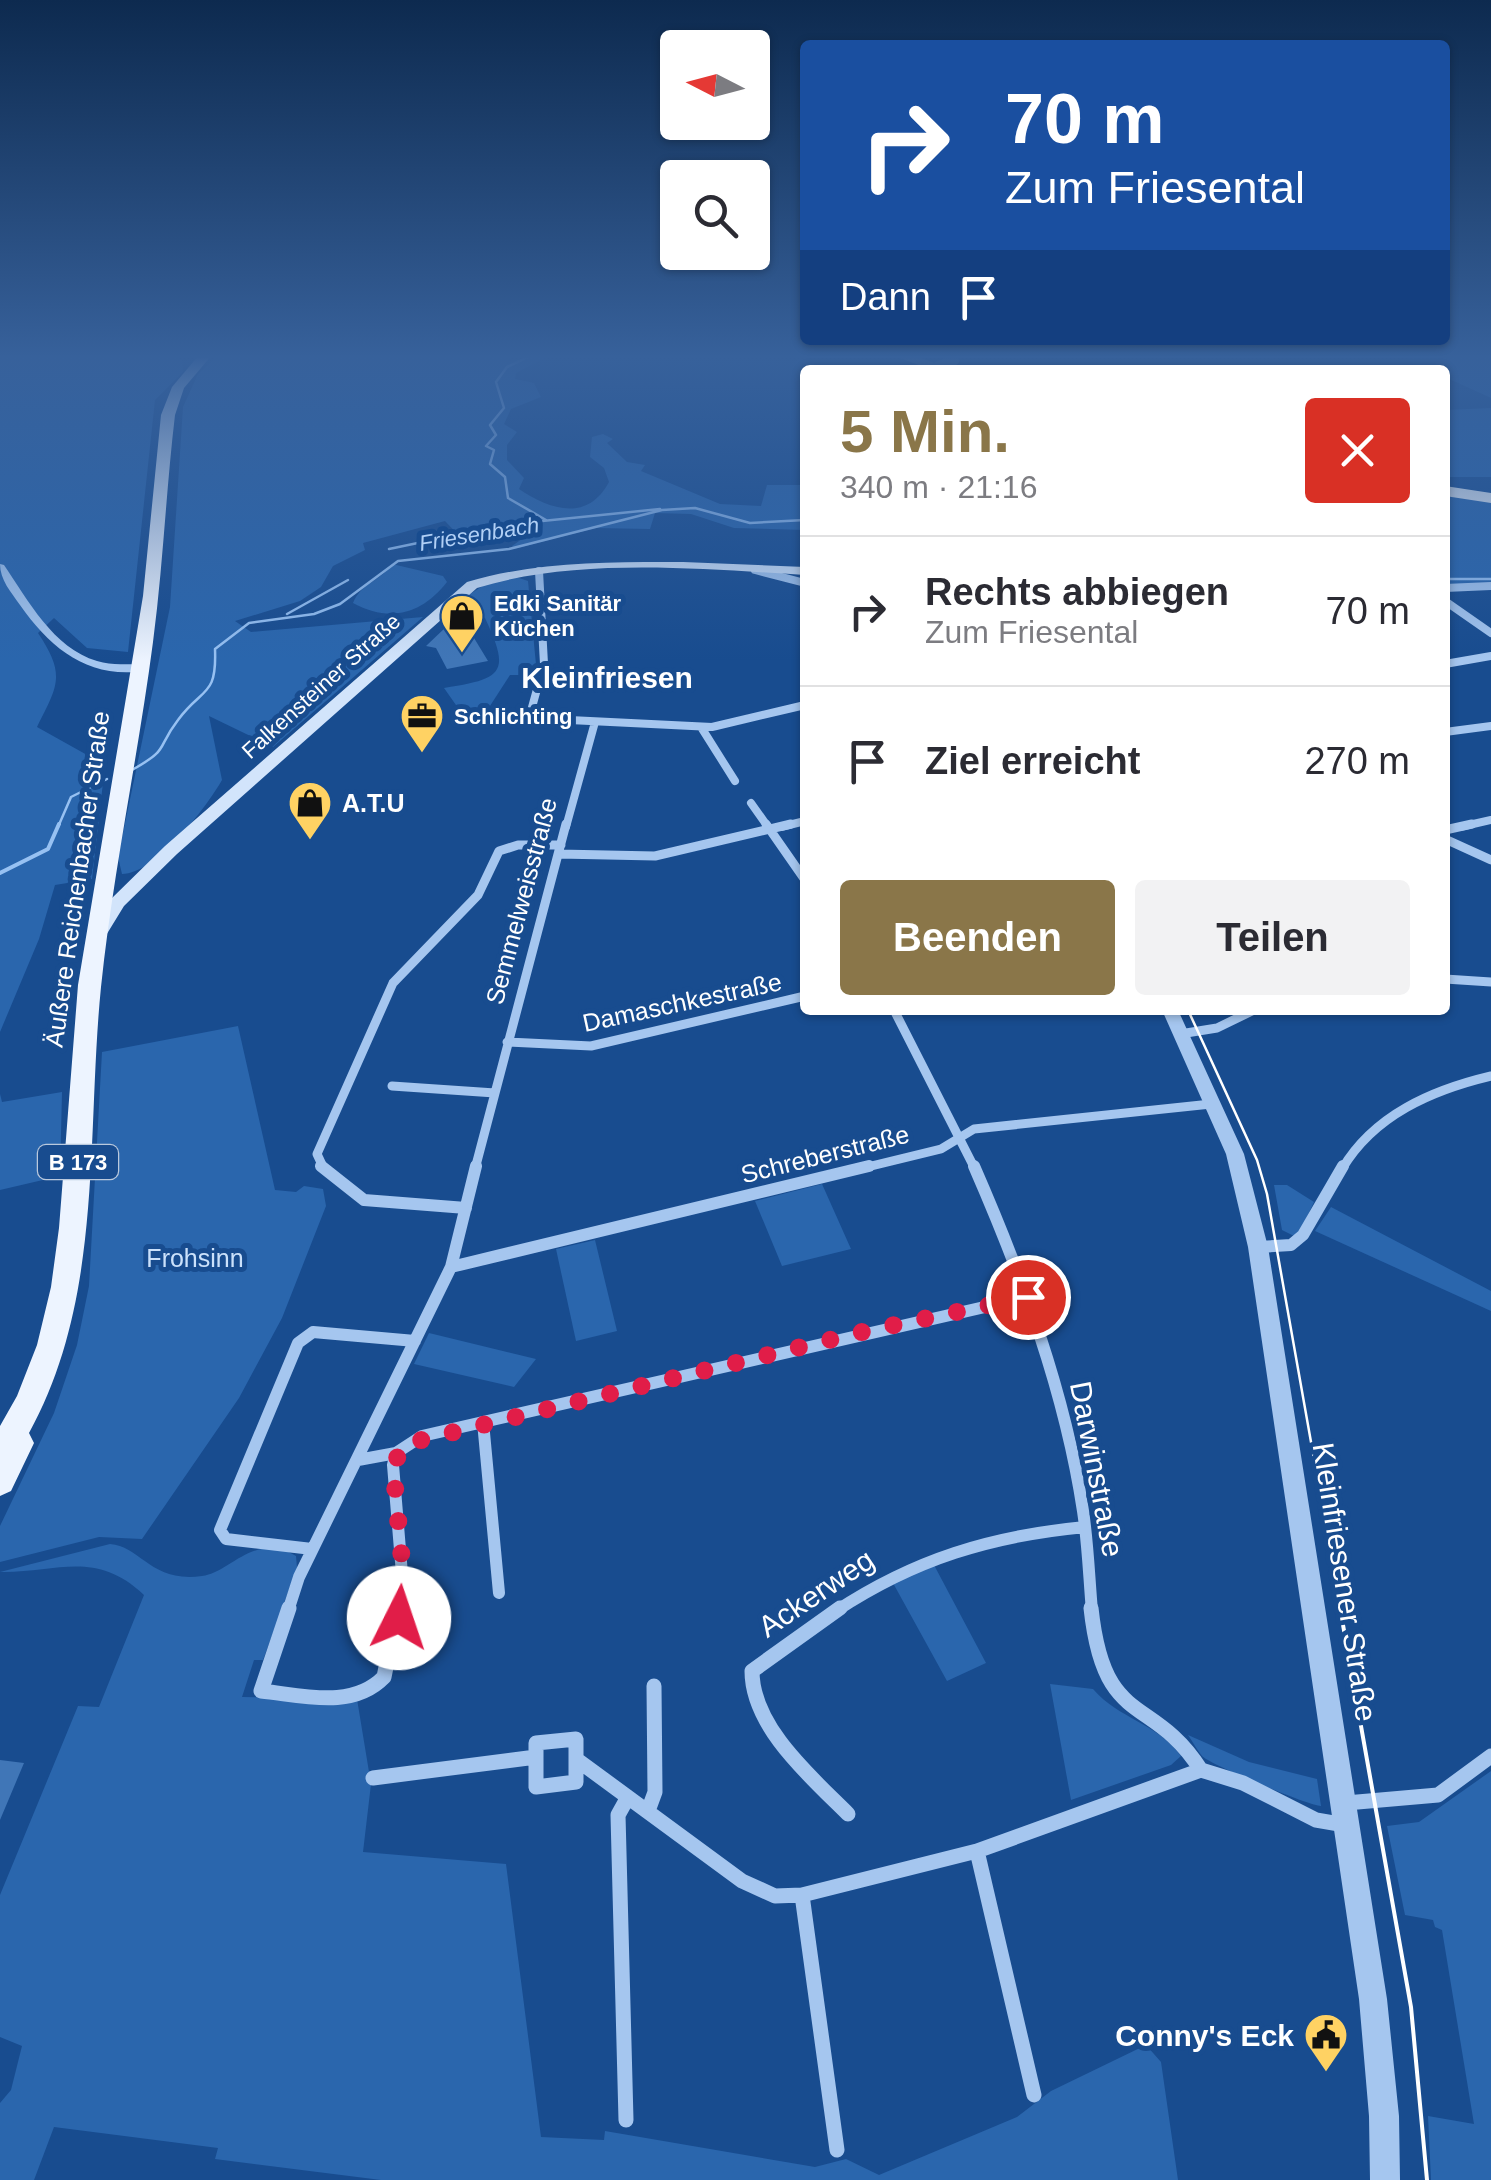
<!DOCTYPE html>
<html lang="de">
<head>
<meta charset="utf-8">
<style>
	:root { --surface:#fff; --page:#f2f2f3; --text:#2b2b33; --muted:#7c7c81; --line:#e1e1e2; --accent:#8a7649 }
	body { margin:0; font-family:Helvetica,sans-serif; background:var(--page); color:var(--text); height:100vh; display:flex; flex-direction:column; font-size:38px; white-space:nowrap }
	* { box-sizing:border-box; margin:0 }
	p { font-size:32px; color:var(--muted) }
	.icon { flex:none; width:55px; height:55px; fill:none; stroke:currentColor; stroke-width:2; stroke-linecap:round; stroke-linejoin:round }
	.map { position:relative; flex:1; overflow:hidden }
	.details { position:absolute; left:800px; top:365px; width:650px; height:650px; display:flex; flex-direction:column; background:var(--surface); border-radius:10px; box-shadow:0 2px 8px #0004 }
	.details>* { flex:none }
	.banner { position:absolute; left:800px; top:40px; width:650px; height:305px; border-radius:10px; box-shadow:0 2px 8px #0004; background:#1a4fa0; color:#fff; overflow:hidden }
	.needle { width:65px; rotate:276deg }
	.controls { position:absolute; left:660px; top:30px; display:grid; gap:20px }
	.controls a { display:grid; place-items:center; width:110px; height:110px; border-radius:10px; background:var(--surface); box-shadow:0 2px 8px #0004; font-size:50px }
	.pin { position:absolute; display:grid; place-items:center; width:85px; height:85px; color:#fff; margin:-42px; border:5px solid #fff; border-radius:50%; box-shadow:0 2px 10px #0007 }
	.me { position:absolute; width:110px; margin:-55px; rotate:4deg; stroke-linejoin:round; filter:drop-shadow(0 0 8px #0008) }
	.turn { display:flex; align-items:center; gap:35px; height:210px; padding:0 40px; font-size:45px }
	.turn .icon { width:130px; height:130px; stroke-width:2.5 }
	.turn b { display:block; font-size:70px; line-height:85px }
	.then { display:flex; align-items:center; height:95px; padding:0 40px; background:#0003; gap:20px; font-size:38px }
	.round { display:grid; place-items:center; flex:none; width:105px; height:105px; border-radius:10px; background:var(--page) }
	.overview { display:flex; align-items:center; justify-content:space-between; height:170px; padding:0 40px }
	h1 { font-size:60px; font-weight:700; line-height:75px; color:var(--accent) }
	.button { display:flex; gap:20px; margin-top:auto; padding:20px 40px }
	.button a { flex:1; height:115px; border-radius:10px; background:var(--accent); color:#fff; font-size:40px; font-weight:700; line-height:115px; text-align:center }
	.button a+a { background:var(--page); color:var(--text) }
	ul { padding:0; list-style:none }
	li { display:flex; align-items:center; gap:30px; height:150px; padding:0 40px; border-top:2px solid var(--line) }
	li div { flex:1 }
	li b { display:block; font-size:38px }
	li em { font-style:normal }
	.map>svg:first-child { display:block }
	.green { fill:#2a66ad }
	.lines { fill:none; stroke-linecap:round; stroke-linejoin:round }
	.stream-far1 { stroke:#97c1f2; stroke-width:2.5 }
	.stream { stroke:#97c1f2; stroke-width:4 }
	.building { fill:#4076b7 }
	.minor-far3 { stroke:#a5c6ef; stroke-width:8 }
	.minor-far2 { stroke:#a5c6ef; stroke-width:9 }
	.minor-far1 { stroke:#a5c6ef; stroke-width:12 }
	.minor { stroke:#a5c6ef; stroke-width:15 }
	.tertiary { fill:#a5c6ef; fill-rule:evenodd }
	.secondary { fill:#d2e4fb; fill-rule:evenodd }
	.primary { fill:#edf4ff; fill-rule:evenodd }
	.motorway { fill:#fff; fill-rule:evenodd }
	.tram-far1 { stroke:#fff; stroke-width:2.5 }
	.tram { stroke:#fff; stroke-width:4 }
	.secondary-bridge { stroke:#d2e4fb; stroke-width:11 }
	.route { stroke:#e11d48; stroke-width:18; stroke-dasharray:0 32.4 }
	.labels { text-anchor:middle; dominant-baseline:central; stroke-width:10; stroke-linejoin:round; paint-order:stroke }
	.far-water-label { font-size:22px; font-style:italic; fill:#b1d0f6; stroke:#184c8f }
	.far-poi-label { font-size:22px; font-weight:bold; fill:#fff; stroke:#184c8f; text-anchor:start }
	.far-street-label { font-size:22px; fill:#fff; stroke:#184c8f }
	.shield { fill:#184c8f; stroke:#bac9dd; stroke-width:2.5 }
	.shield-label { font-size:22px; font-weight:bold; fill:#fff }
	.poi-label { font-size:25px; font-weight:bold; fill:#fff; stroke:#184c8f; text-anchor:start }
	.street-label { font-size:25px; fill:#fff; stroke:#184c8f }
	.park-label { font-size:25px; fill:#cbe1fb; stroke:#184c8f }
	.far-district-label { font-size:30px; font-weight:bold; fill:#fff; stroke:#184c8f }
	.near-street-label { font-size:30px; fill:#fff; stroke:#184c8f }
	.near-poi-label { font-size:30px; font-weight:bold; fill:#fff; stroke:#184c8f; text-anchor:end }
</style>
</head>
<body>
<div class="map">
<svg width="1491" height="2180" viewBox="0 0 1491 2180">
	<rect width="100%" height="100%" fill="#184c8f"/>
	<path class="green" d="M0,355H170L182,360L183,372L155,400L128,652L87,648L54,618L38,633C66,675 58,685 37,727L105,765L92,879L55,885L39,939L0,1032Z
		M219,355H511L508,360C521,363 531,353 545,358L516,373L515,379L534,383L541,397L511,409L504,424L517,432L507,445V460L524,478L519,489C546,507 586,525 609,482L604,468L590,457L592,437L603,434L613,439L607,443L627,462L645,465L641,471L720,504L761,506L767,485H805V530L734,528L691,514L655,513L650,529L596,528L514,549L512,546L529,534L527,531L462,539L445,521L363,543L365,550L333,566L321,587L300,601L235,621L251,632L423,617L273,747L209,716L222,780C206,808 156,874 122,874L118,857L170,607L183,407L198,374Z
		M1364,355H1491V398L1445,377V370H1428L1404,359L1412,357Z
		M1491,408V477H1445V410Z
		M1445,496L1491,502V585L1445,587Z
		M392,564L443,576L447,582C422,614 390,623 353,603C361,583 381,581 392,564Z
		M516,577L528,581L537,675H510L488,709L463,715L444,688C503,679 511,673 485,618L470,613L477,605L458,602L484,585Z
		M238,1026L275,1190L296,1192L304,1186L323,1189L326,1206L282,1318L239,1398L142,1539L99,1537L0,1562V1526L54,1413L77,1345L89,1286L102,1052Z
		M62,1092L60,1176L0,1190V1094L2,1102Z
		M822,1184L851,1249L782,1266L755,1201Z
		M1274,1185H1287L1314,1202L1300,1232L1294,1236L1282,1230Z
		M1331,1207L1491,1291V1311L1315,1231Z
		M595,1240L617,1331L576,1341L556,1249Z
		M429,1333L536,1359L514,1387L414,1364Z
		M110,1544C141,1546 150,1583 202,1576C230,1573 254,1531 296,1556L297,1568L263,1660H254L242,1697L357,1699L371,1784L363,1852L506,1864L541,2137L604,2140L605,2131L815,2167L846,2159L879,2175L1017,2117L1051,2091L1146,2045L1161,2062L1178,2180H381L215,2159L218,2148L54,2127L34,2180H0V2103L11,2090L22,2046L0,2037V1895L78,1706L99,1707L144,1595C95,1549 58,1573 0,1572Z
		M934,1565L986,1663L947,1681L893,1583Z
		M1050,1684L1093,1689C1120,1720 1156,1722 1181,1756L1171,1765L1071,1800Z
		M1188,1735L1249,1762L1317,1779L1321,1806C1311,1807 1209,1764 1202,1756C1197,1750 1193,1742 1188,1735Z
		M1491,1771V2180H1431L1428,2116L1474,2124L1442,1930L1435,1927L1433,1920L1405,1915L1387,1826L1419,1822Z"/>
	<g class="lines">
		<path class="stream-far1" d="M532,355L507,367L496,382L504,408L490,425L496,435L486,446L494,450L490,464L505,477L508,498L546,520
			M389,549L504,525L660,509
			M1445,579H1491
			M287,614L348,580
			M132,770C171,748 155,750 178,720C202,687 217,698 215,649L249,623L314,614L340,604L398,561L509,549L662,510L695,508L750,523L805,520
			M58,827L71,797L107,779"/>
		<path class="stream" d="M0,873L48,849L59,824"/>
	</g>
	<path class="building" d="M446,627L471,633L488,661L447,669L436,648L426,646Z
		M0,1760L24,1763L0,1820Z"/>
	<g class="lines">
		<path class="minor-far3" d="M755,570L805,583
			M539,571L544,664L529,718L712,727L805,705
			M1445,588L1491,586
			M1445,601L1491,633
			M1445,664L1491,656
			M701,727L735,781
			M1445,732L1491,726
			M751,803L768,827
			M566,827L595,722
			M781,827L805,821
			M1460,827L1491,820"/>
		<path class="minor-far2" d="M766,824L805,880
			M1445,830L1472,824
			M1445,839L1491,860
			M559,854L655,856L791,824
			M1445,979L1491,982
			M894,1010L975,1169
			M1180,1034L1217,1028L1254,1010
			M507,1042L591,1046L805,996
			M392,1086L495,1093
			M324,1169L317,1154L393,983L478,895L499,851L518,845H561
			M475,1169L566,824
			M859,1169L941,1149L974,1129L1211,1104
			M1342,1169C1374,1115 1432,1090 1491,1076"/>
		<path class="minor-far1" d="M321,1166L364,1200L466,1208
			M974,1166C1022,1276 1065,1392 1083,1511C1088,1544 1089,1577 1092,1611
			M1258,1247L1291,1245L1303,1235L1343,1166
			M451,1267L869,1166
			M483,1422L499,1593
			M396,1453L393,1465L403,1586L398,1611
			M358,1460L396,1453L422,1436L1028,1297
			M312,1549L226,1539L220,1530L298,1343L313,1332L415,1341
			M288,1611L299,1577L451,1267L476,1166
			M836,1611C915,1559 991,1536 1085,1527"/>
		<path class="minor" d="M289,1608L261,1691C302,1695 352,1710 384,1677L398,1608
			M840,1608L752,1671C752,1727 811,1777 848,1814
			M1091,1608C1104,1730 1152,1693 1201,1770
			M576,1739V1782L536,1787V1743Z
			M576,1759L742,1881L775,1896L802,1895L977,1851L1201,1770L1243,1783L1316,1820L1345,1825
			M373,1778L536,1757
			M1346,1803L1438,1795L1491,1756
			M648,1811L655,1792L654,1686
			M977,1851L1034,2095
			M802,1895L837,2150
			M626,2120L618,1815L628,1797"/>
		<path class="tertiary" d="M0,564L4,565C28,600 53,648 97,661C113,666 128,663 144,665V671C88,679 51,649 20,605C11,592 0,580 0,564Z
			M1162,1010H1178L1244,1154L1268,1247L1387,1999L1399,2116L1400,2180H1370L1369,2116L1359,1999L1248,1247L1226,1154Z"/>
		<path class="secondary" d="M683,562L805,567V575C701,569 577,557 477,588L177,854L124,906L105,937H93L90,933L111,899L165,846L467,582C538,561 611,562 683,562Z"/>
		<path class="primary" d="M199,355H212L184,388L175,415C166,491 163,566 153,642C138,757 113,872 101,987C86,1137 104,1297 29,1433L34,1443L11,1491L0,1496V1426L17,1396L37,1345L51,1287L59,1228L78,985L143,596L161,415L172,387Z"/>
		<path class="motorway" d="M892,355H913L953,370H932Z
			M1445,486L1491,493V503L1445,496Z"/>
		<path class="tram-far1" d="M1188,1010L1257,1160L1267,1194L1341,1611"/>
		<path class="tram" d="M1340,1608L1411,2007L1427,2180"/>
		<path class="secondary-bridge" d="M931,370L954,360"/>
	</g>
	<linearGradient id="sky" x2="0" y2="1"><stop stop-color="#0d2a4f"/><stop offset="0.54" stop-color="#37619b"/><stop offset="1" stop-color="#37619b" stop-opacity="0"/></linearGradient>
	<rect width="1491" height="661" fill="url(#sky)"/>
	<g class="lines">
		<path class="route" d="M399,1618L402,1561L393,1465L405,1444L866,1331L1028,1297"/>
	</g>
	<defs>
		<symbol id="shop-pin" viewBox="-11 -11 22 30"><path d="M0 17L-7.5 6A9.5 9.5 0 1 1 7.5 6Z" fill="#ffd263" stroke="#184c8f"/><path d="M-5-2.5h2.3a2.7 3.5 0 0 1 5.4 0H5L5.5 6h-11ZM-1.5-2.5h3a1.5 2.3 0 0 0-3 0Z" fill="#111"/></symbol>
		<symbol id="office-pin" viewBox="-11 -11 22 30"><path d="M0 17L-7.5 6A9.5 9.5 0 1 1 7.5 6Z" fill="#ffd263" stroke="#184c8f"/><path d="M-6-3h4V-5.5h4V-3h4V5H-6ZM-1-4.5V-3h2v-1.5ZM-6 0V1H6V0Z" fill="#111"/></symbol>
		<symbol id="civic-pin" viewBox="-11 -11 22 30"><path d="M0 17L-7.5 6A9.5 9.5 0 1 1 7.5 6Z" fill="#ffd263" stroke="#184c8f"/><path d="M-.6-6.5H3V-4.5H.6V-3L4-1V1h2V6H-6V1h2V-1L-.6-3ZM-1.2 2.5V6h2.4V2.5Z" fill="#111"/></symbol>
	</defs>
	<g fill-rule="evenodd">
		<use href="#shop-pin" x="437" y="591" width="50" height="68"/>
		<use href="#office-pin" x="397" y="691" width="50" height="68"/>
		<use href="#shop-pin" x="285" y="778" width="50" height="68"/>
		<use href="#civic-pin" x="1301" y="2010" width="50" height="68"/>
	</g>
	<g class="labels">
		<g class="far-water-label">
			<text transform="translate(479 534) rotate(-9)">Friesenbach</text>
		</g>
		<g class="far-poi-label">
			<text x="494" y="603">Edki Sanitär<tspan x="494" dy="25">Küchen</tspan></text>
			<text x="454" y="716">Schlichting</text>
		</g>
		<g class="far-street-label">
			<text transform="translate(321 686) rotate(-42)">Falkensteiner Straße</text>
		</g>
		<rect class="shield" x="38" y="1145" width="80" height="34" rx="8"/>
		<g class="shield-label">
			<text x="78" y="1162">B 173</text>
		</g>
		<g class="poi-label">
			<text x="342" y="803">A.T.U</text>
		</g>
		<g class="street-label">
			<text transform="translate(77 879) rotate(-82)">Äußere Reichenbacher Straße</text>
			<text transform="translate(521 901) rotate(-75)">Semmelweisstraße</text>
			<text transform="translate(682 1002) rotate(-12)">Damaschkestraße</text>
			<text transform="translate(825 1154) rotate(-14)">Schreberstraße</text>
		</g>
		<g class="park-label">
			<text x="195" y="1258">Frohsinn</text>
		</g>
		<g class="far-district-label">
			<text x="607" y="677">Kleinfriesen</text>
		</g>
		<g class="near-street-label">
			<text transform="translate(1097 1469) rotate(79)">Darwinstraße</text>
			<text transform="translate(1345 1582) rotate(81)">Kleinfriesener Straße</text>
			<text transform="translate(816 1593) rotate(-34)">Ackerweg</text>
		</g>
		<g class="near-poi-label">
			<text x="1294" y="2035">Conny's Eck</text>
		</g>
	</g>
</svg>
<div class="controls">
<a><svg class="needle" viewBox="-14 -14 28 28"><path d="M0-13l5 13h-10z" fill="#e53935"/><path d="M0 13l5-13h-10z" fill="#7c7c81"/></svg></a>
<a><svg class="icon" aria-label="search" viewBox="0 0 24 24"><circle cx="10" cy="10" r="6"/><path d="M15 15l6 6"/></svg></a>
</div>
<div class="pin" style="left:1028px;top:1297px;background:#d93025"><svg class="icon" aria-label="arrive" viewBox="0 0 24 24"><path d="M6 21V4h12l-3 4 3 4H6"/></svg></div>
<svg class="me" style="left:399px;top:1618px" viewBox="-20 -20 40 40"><circle r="19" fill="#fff"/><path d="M0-13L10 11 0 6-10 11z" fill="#e11d48"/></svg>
<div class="banner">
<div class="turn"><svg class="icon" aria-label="right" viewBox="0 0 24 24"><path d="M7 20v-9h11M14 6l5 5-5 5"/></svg><div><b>70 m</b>Zum Friesental</div></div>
<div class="then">Dann<svg class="icon" aria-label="arrive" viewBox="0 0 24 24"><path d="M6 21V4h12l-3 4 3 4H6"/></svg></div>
</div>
<section class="details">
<div class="overview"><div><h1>5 Min.</h1><p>340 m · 21:16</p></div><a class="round" style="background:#d93025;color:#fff"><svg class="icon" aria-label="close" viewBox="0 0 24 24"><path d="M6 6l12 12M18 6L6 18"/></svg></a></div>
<ul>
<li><svg class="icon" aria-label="right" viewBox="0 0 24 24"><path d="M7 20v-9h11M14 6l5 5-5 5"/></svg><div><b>Rechts abbiegen</b><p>Zum Friesental</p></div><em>70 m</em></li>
<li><svg class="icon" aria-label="arrive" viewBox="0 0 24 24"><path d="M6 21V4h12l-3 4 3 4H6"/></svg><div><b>Ziel erreicht</b></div><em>270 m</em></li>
</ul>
<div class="button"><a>Beenden</a><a>Teilen</a></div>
</section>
</div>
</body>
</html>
